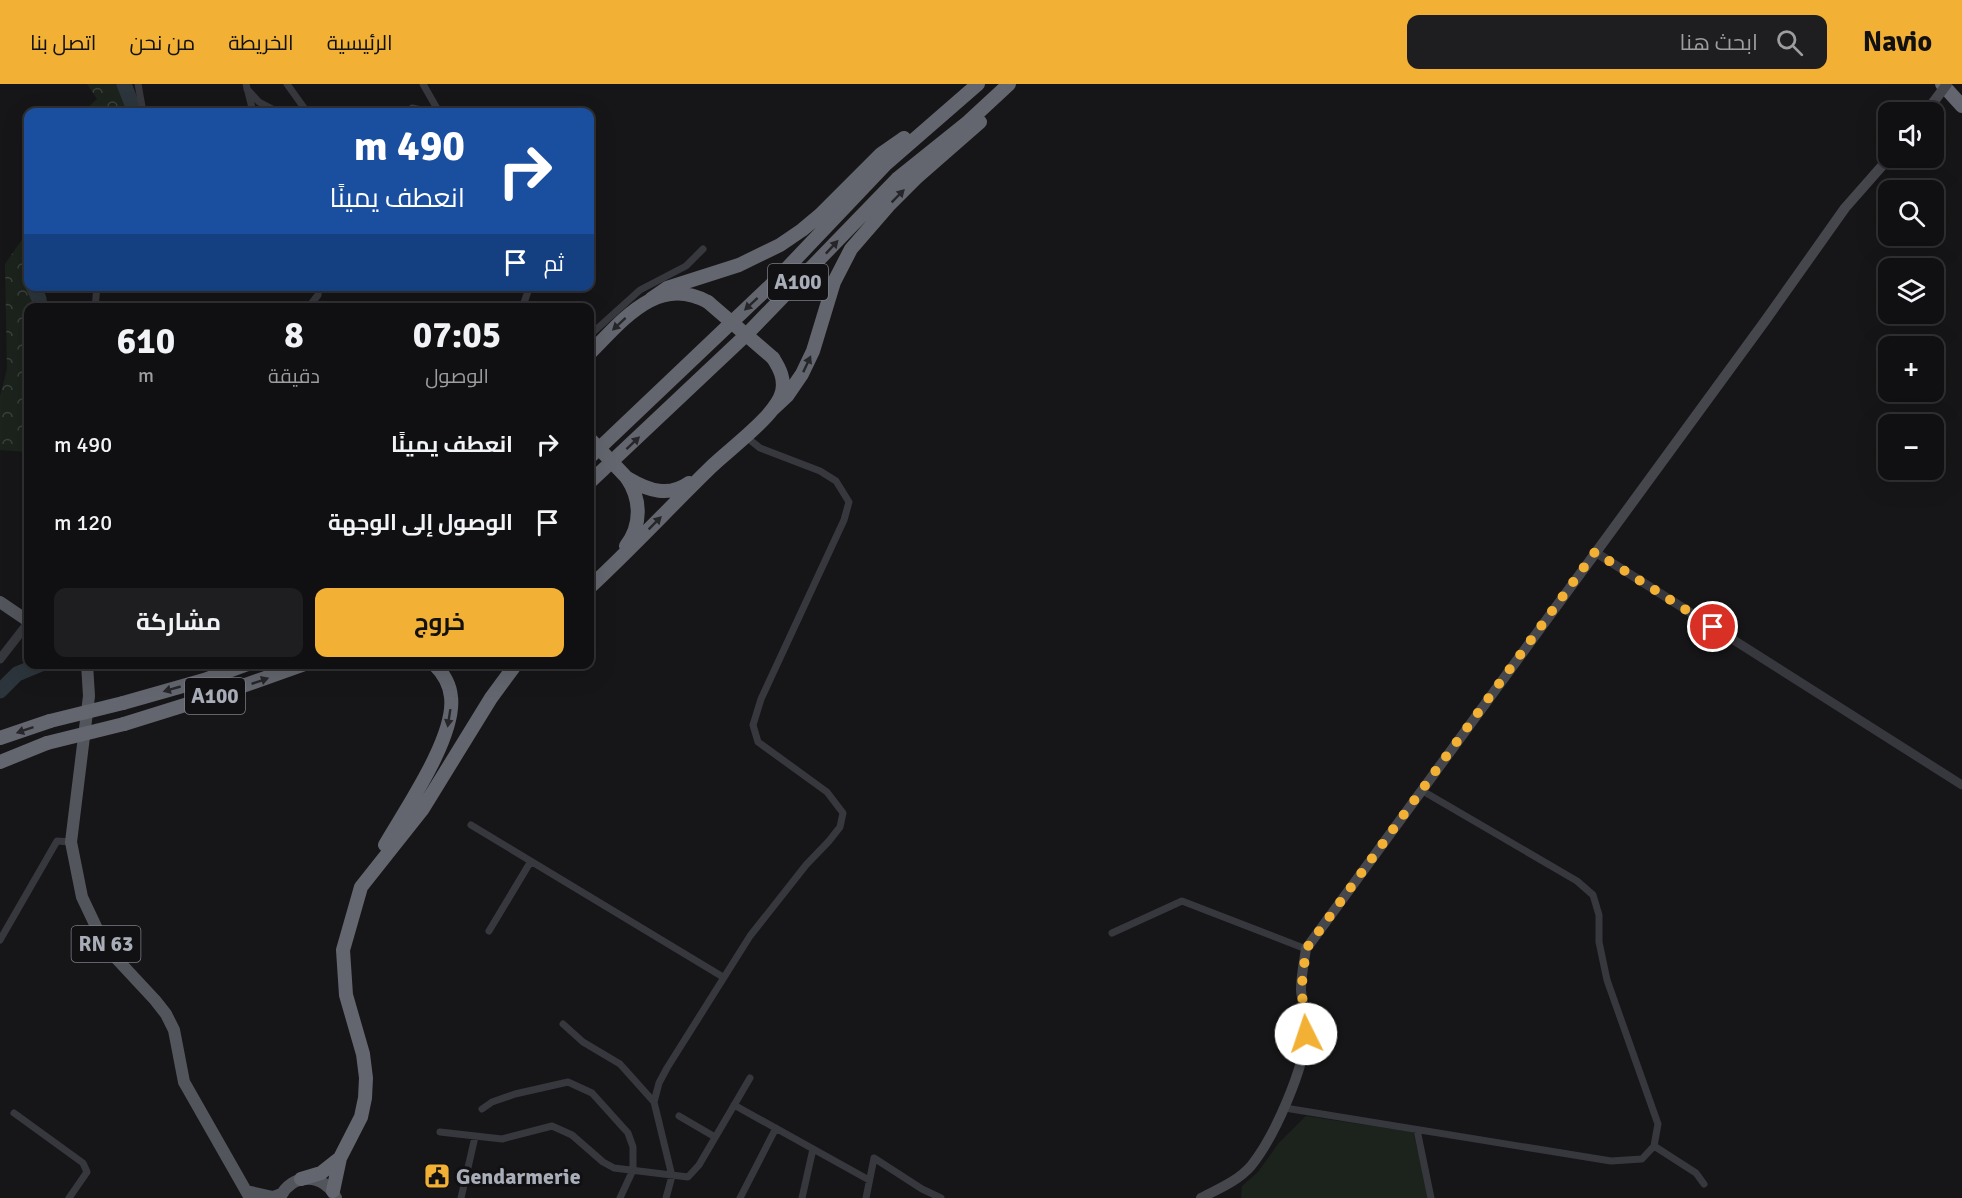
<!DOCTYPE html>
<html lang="ar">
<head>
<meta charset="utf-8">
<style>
	:root { --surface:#101012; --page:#1e1e20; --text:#f1f3f6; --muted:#9c9d9f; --line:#303032; --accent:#f2b134 }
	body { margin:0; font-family:Signika,Cairo,sans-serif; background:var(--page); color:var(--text); direction:rtl; height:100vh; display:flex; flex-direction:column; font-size:22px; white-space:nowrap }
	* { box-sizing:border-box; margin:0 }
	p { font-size:20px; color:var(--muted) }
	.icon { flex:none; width:33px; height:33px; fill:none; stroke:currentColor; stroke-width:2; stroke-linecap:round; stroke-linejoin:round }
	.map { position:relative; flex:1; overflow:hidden; direction:ltr }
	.details { position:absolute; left:24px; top:219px; width:570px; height:366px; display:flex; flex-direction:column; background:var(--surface); border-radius:12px; box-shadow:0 6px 24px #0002,0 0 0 2px var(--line); direction:rtl }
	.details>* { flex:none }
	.hud { position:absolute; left:24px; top:24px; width:570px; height:183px; border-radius:12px; box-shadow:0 6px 24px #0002,0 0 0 2px var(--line); direction:rtl; background:#1a4fa0; color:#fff; overflow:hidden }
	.fabs { position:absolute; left:1878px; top:18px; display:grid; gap:12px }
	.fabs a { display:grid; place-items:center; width:66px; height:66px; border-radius:12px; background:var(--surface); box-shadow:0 6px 24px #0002,0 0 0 2px var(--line); font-size:30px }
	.pin { position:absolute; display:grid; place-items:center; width:51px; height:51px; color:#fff; margin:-26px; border:3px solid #fff; border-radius:50%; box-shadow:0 2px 6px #0007 }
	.me { position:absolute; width:66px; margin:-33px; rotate:356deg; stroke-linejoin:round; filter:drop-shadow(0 0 4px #0008) }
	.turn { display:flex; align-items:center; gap:21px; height:126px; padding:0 30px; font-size:27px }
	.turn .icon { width:78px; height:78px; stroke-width:2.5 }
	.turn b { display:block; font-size:42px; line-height:51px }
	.then { display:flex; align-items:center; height:57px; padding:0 30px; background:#0003; gap:12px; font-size:22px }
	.eta { display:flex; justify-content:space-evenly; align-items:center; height:102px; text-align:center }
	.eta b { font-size:36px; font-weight:700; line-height:42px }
	.button { display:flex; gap:12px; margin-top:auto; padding:12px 30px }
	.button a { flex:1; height:69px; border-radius:12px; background:var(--accent); color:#111; font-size:24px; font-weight:700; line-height:69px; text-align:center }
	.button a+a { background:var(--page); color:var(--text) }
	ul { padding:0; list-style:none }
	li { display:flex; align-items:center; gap:18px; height:78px; padding:0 30px }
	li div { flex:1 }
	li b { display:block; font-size:22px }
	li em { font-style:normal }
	header { display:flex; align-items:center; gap:36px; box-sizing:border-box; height:84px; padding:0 30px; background:var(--accent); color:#111 }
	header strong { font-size:28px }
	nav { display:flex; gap:33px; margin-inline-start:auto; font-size:21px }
	.search { width:420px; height:54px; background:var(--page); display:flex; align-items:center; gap:15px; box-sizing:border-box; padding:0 21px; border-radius:12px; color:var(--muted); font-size:22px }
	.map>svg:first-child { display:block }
	.forest { fill:url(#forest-crowns) }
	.park { fill:#1c231d }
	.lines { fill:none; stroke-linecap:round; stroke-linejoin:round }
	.river { stroke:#2c353c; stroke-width:15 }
	.minor { stroke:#37383d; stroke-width:7 }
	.tertiary { stroke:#37383d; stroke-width:9 }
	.secondary { stroke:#45474d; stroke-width:10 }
	.primary { stroke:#53555c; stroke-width:12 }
	.motorway { stroke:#63666e; stroke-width:14 }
	.secondary-bridge { stroke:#45474d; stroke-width:10 }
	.motorway-bridge { stroke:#63666e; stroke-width:14 }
	.oneway { fill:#26262a }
	.route { stroke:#f2b134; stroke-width:10; stroke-dasharray:0 18 }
	.labels { text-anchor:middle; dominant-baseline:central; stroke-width:6; stroke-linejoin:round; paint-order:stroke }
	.shield { fill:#111113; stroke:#7b7e86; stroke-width:1.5 }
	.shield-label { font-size:21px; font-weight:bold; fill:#a8adb8 }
	.poi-label { font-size:22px; font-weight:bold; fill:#a8adb8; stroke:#111113; text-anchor:start }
</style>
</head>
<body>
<header>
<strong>Navio</strong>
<div class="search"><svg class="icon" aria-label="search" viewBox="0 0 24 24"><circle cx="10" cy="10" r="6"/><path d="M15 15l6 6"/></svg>ابحث هنا</div>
<nav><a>الرئيسية</a><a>الخريطة</a><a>من نحن</a><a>اتصل بنا</a></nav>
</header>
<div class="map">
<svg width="1962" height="1114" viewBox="0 0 1962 1114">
	<defs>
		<pattern id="forest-crowns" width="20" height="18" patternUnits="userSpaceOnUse" patternTransform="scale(1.5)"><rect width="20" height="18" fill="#1c231d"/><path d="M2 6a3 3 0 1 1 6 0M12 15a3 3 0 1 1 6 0" fill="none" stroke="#3a403c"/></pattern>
	</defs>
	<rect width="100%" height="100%" fill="#161618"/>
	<path class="forest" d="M87,0H131L137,15L131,28H83L97,15Z
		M28,147V202L33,203L39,215L40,223L28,224V368L0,366V312L7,285L5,180Z"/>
	<path class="park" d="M1306,1032L1413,1048L1430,1114H1241L1242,1102L1258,1088L1278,1060Z"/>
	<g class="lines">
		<path class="river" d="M124,0L133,23L131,28
			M33,202L39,215L40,224
			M0,607L17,590L41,580"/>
		<path class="minor" d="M138,0L143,28
			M246,0L253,28
			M287,0L307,28
			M423,0L439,28
			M247,5L259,18L278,28
			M407,28L412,24L431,28
			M95,224L97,202
			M308,224L318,211L319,202
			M522,224L530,202
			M590,251L640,206L686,182L703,165
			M471,741L723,893
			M489,847L531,777
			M1112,849L1182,817L1306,865
			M0,856L57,757L71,758
			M563,940L583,958L620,980L654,1018
			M734,1021L869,1096
			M1285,1024L1611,1077L1642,1075L1654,1062L1658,1040L1607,896L1599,858V831L1593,811L1577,797L1421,706
			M482,1025L492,1018L515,1010L568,998L592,1009L628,1049L633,1063V1086L620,1114
			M14,1029L83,1079L87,1088L69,1114
			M679,1032L715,1053
			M1417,1046L1431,1114
			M440,1048L502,1055L552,1042L572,1051L603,1078L614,1084L688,1093L699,1081L750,994
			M1654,1062L1696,1089L1704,1100
			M461,1114L475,1053
			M666,1114L672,1092L654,1018L659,999L667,984L750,852L806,781L829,757L840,743L843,729L827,708L758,658L753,641L761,615L844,436L849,418L836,397L820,387L760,364L745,352
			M740,1114L776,1044
			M802,1114L813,1065
			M866,1114L874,1074L922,1105L941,1114"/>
		<path class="tertiary" d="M1595,468L1962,701
			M0,575L28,539"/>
		<path class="secondary" d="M1201,1114C1218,1105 1238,1097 1251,1082C1275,1052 1304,985 1307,947C1307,932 1302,920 1301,906C1301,892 1304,878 1306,865L1765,237L1845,124L1889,74"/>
		<path class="primary" d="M0,518L28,537
			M87,580L89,612L71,758L82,813L100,851L114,872L155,916L166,930L174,946L184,998L250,1114
			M246,1107L273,1113L281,1110
			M280,1114C291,1088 325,1089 336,1114"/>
		<path class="motorway" d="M1942,0L1962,22
			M651,215L667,204L739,181L780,161L802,146L820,131L881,70L904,54
			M590,269C623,236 658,190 708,218
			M772,326L787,312L802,290L813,267L834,198L851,165L890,120L916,94L980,38
			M590,373L770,202L886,80L978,0
			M629,395C649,407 669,413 689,399
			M590,398L746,251L897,95L968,38L1009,0
			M626,462C642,441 641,415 627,394
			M590,503C631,465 670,423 710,384C728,366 776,332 782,308C785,295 780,285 773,274
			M123,619L204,596L248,580
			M124,640L217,611L305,580
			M0,654L50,637
			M0,678L47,659
			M385,761C405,726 456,653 451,613C450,601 443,589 434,580
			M301,1095L321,1089L340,1074L361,1033L365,1014L366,994L363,970L346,911L343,866L361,803L422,726L491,614L516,580
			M333,1107L340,1074"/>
		<path class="secondary-bridge" d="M1926,28L1947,0"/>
		<path class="motorway-bridge" d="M708,218L773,274
			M590,355L627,394
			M50,637L123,619
			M47,659L124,640"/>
	</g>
	<defs><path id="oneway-solid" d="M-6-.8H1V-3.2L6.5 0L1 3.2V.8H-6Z" transform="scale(1.5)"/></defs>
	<g class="oneway">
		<use href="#oneway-solid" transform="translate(898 112) rotate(-45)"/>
		<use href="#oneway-solid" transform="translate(832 163) rotate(-47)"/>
		<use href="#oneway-solid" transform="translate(751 220) rotate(137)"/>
		<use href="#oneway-solid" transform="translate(619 240) rotate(137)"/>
		<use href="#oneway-solid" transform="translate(807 280) rotate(-65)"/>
		<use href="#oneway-solid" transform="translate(633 359) rotate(-43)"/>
		<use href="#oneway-solid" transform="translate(655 439) rotate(-45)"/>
		<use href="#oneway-solid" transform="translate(260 597) rotate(-19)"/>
		<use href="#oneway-solid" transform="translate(172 605) rotate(164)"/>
		<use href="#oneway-solid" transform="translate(449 634) rotate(99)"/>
		<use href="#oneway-solid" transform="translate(25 646) rotate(161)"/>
	</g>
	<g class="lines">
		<path class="route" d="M1306,950L1307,935L1301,908L1306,865L1595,468L1713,543"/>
	</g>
	<defs>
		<symbol id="civic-square" viewBox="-11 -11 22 22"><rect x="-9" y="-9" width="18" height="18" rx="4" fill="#f2b134" stroke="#111113"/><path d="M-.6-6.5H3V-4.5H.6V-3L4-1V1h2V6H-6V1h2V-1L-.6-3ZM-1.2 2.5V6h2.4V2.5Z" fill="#111"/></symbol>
	</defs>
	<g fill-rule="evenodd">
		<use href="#civic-square" x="422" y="1077" width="30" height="30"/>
	</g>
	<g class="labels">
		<g class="shield">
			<rect x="768" y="180" width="60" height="36" rx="4.5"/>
			<rect x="185" y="594" width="60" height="36" rx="4.5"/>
			<rect x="71.5" y="842" width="69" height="36" rx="4.5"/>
		</g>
		<g class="shield-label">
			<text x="798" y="198">A100</text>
			<text x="215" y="612">A100</text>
			<text x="106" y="860">RN 63</text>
		</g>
		<g class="poi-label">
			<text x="456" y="1092">Gendarmerie</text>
		</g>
	</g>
</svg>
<div class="fabs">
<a><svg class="icon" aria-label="sound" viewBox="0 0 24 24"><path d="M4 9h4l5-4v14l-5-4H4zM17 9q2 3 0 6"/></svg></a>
<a><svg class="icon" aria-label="search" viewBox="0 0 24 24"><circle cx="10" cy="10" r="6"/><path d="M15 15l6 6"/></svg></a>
<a><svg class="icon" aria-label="layers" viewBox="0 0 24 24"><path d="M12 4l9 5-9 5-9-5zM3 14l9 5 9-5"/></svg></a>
<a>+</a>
<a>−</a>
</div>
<div class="pin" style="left:1713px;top:543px;background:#d93025"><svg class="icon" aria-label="arrive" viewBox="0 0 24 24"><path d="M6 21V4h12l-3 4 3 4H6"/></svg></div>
<svg class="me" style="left:1306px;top:950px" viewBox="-20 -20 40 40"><circle r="19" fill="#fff"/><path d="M0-13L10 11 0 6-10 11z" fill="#f2b134"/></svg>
<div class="hud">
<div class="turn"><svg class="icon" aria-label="right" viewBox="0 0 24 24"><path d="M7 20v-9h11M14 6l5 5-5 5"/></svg><div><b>490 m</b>انعطف يمينًا</div></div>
<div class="then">ثم<svg class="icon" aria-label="arrive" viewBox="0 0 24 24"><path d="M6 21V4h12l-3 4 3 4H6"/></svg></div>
</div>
<section class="details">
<div class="eta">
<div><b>07:05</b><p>الوصول</p></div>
<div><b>8</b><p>دقيقة</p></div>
<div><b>610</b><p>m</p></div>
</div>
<ul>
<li><svg class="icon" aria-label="right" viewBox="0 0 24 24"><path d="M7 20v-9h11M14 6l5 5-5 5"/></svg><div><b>انعطف يمينًا</b></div><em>490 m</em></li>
<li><svg class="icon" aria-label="arrive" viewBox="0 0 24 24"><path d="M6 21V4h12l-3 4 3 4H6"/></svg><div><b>الوصول إلى الوجهة</b></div><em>120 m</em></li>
</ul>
<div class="button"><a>خروج</a><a>مشاركة</a></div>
</section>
</div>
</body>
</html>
